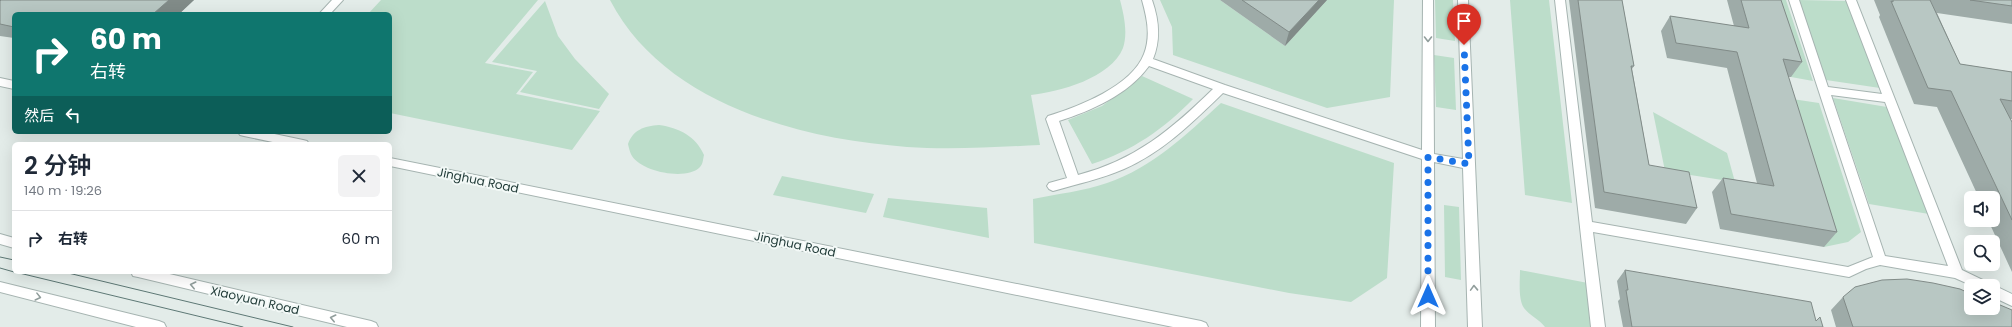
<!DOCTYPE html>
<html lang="zh">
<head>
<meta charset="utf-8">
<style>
	:root { --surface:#fff; --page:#f2f2f3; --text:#1f2937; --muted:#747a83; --line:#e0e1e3 }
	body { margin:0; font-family:Poppins,"Noto Sans SC",sans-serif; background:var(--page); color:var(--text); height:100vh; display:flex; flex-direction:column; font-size:15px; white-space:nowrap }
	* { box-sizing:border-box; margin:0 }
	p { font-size:13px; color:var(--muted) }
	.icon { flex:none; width:22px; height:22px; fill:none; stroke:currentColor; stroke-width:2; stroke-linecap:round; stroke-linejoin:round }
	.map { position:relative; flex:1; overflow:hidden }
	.panel { position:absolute; left:12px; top:142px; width:380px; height:132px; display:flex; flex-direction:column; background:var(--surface); border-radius:6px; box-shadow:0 4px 16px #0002 }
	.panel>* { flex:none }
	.banner { position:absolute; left:12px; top:12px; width:380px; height:122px; border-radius:6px; box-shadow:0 4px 16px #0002; background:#0f766e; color:#fff; overflow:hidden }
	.controls { position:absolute; left:1964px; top:191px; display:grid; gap:8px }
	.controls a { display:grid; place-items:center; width:36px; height:36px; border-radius:6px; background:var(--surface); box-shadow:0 4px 16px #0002; font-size:20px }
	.pin { position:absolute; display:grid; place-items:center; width:34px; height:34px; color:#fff; margin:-41px -17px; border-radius:50% 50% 50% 0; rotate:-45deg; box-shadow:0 0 4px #0007 }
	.pin .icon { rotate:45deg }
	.me { position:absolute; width:44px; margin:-22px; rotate:0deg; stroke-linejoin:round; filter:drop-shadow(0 0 3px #0008) }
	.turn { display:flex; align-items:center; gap:14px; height:84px; padding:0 12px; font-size:18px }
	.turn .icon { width:52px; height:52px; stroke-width:2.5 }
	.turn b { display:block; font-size:28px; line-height:34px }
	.then { display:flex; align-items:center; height:38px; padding:0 12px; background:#0003; gap:8px; font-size:15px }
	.round { display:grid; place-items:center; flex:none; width:42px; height:42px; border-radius:6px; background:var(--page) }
	.summary { display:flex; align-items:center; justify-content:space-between; height:68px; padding:0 12px }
	h1 { font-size:24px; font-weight:600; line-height:30px }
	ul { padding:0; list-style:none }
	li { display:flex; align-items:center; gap:12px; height:56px; padding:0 12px; border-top:1px solid var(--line) }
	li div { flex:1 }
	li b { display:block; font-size:15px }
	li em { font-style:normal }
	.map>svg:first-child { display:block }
	.green { fill:#bcddca }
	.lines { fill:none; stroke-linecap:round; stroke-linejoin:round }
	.minor-casing { stroke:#a6b4b1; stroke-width:2 }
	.tertiary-casing { stroke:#a6b4b1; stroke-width:2 }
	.minor { fill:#fff; fill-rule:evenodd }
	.tertiary { fill:#fff; fill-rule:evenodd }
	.tram { stroke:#5d7875; stroke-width:1 }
	.wall { fill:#9eaba8 }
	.shaded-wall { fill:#818b88 }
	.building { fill:#b8c7c3; stroke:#818b88 }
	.oneway { stroke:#919e9c }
	.route { stroke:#1a73e8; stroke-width:7; stroke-dasharray:0 12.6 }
	.labels { text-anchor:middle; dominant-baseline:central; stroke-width:4; stroke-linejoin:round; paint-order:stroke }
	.street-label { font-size:12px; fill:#233d3a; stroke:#f3f9f7 }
</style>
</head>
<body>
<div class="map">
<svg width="2012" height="327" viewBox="0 0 2012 327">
	<rect width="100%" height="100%" fill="#e3ece9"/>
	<path class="green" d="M381,0H538L485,63L533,72L516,94L600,111L572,150L390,113V14H368Z
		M610,0H1120C1124,15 1128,33 1123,48C1111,78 1059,92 1031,95L1040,145C996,147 951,150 907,147C799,139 664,104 610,0Z
		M1160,0H1220L1285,46L1327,0H1394L1390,97L1327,108L1173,55L1172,27Z
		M1435,0H1453L1455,41L1436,38Z
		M1510,0H1549L1572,203L1525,195Z
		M1766,0H1786L1813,81L1791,77Z
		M1799,0L1847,1L1880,88L1826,80Z
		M545,1L558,36L575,59L609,94L599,109L520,92L537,71L492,62Z
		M1434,55L1454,58L1456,110L1436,107Z
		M1142,76L1193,99C1164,129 1132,151 1092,164L1068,120L1102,106Z
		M1779,97L1819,103L1861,232L1848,242L1824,247Z
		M1833,98L1887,107L1929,214L1869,204Z
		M1221,103L1394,163L1387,278L1351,302L1289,293L1034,243L1033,199C1057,194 1084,191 1107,183C1152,168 1187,134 1221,103Z
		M1653,112L1727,153L1735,182L1665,171Z
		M659,125C679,128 696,136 704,155C703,159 703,164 700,167C687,181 642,172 632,156C630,153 629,148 628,144C633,130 644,126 659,125Z
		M782,176L874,194L866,213L773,195Z
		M888,198L987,208L989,238L883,217Z
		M1444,205L1459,207L1461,280L1445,277Z
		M1520,270L1588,283L1593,327H1545C1540,320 1529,315 1524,308C1518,299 1520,282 1520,270Z"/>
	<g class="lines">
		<defs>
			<path id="minor" d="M332,0H343L330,14H319Z
				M1142,0H1152C1159,20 1161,39 1153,59L1225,85L1422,150L1423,0H1433L1434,154L1463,159L1458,0H1468L1482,327H1468L1463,168L1434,162L1435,327H1421L1422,159L1223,93C1193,122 1163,152 1124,169C1101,179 1077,184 1053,191L1049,189L1047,186L1049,183L1067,178L1046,119L1048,116C1078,107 1132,86 1144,54C1151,36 1147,18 1142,0ZM1149,66L1213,89C1171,130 1135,160 1078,175L1059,121C1091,111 1129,94 1149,66Z
				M1555,0H1565L1592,222L1848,267L1873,257L1789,0H1799L1828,87L1882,94L1846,0H1856L1962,270L2012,294V306L1993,297V286H1973L1955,278L1880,265L1866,269L1849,277L1593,232L1605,327H1591ZM1831,95L1885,102L1948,266L1885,256Z
				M0,78L14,81V89L0,86Z
				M238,132H265L303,140L307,141L309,144H282L244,136L240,135Z
				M390,158L1201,321L1206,323L1208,327H1173L390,166Z"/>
			<path id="tertiary" d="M0,234L14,238V248L0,244Z
				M131,272H161L371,321L376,323L378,327H347L138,277L133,276Z
				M0,282L159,321L164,323L166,327H136L0,292Z"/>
		</defs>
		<use href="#minor" class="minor-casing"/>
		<use href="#tertiary" class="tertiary-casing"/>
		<use href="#minor" class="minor"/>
		<use href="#tertiary" class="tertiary"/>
		<path class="tram" d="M0,257L14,260
			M0,268L14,272
			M15,272L243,327
			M64,272L293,327"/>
	</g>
	<path class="wall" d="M1,0H194L179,14H14V38L0,36V1Z
		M1220,0H1327L1285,46Z
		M1569,0H1622L1634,66L1632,69L1649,165L1697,208L1686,224L1595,208Z
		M1727,0H1781L1802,62L1791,77H1788L1837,232L1824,247L1720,229L1712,192L1723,178L1757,183L1727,68L1667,58L1661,31L1670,16L1734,26Z
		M1874,0H2012V24L1937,13L1960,64L2012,72V119H2010L2012,122V272L1988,220H1993V198H1979L1937,107L1914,104L1879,17L1880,15Z
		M1625,270L1816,321L1823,327H1623L1618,301L1620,299L1617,281Z
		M1843,297L2012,327H1836L1831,310Z"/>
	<path class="shaded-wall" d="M169,0H194L179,14H153Z
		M1319,0H1327L1285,46L1289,32Z"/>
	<path class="building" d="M1,0H169L153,14H14V27L0,24V1Z
		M1242,0H1319L1289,32Z
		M1578,0H1622L1634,66H1631L1649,165L1689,172L1697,208L1604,192Z
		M1741,0H1781L1802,62L1783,59L1837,232L1731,214L1723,178L1774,186L1737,52L1676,43L1670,16L1749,28Z
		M1893,0H1930L1960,64L2012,72V101L2000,99L2012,122V220L1951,91L1928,88L1891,1L1893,2Z
		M1970,0H2012V6Z
		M1625,270L1811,302L1816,321L1820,317L1823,327H1632L1626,290H1628Z
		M1907,279L1933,283L1960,289L1971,294V308H1993V302L2012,310V327H1853L1843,297L1855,287L1882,280Z"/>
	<defs><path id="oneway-chevron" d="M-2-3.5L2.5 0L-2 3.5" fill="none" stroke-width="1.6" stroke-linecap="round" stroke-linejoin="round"/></defs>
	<g class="oneway">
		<use href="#oneway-chevron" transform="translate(1428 39) rotate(90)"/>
		<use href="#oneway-chevron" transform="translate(193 285) rotate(-167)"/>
		<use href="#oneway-chevron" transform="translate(1474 288) rotate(-92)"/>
		<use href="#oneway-chevron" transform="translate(38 297) rotate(14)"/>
		<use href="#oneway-chevron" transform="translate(333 318) rotate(-167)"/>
	</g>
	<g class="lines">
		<path class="route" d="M1428,296V157L1469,164L1464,45"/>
	</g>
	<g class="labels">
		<g class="street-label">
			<text transform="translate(478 180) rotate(12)">Jinghua Road</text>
			<text transform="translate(795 244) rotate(12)">Jinghua Road</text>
			<text transform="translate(255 300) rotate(13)">Xiaoyuan Road</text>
		</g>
	</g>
</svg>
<div class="controls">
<a><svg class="icon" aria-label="sound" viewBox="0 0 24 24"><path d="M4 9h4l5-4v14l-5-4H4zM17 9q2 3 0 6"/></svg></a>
<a><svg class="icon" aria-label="search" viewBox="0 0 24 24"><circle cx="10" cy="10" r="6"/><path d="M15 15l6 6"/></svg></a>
<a><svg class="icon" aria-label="layers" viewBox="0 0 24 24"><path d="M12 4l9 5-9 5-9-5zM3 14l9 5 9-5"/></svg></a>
</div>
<div class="pin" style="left:1464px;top:45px;background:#d93025"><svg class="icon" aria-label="arrive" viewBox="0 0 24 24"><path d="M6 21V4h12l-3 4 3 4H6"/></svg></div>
<svg class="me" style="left:1428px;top:296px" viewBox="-20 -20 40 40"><path d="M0-17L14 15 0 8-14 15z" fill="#1a73e8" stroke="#fff" stroke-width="4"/></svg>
<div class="banner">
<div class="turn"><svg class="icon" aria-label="right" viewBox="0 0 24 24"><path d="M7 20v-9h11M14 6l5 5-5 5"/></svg><div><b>60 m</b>右转</div></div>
<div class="then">然后<svg class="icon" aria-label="left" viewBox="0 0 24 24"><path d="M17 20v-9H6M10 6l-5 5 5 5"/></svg></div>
</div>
<section class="panel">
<div class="summary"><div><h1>2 分钟</h1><p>140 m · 19:26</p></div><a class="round"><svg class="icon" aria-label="close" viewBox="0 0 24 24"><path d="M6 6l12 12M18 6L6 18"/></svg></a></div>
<ul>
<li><svg class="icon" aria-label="right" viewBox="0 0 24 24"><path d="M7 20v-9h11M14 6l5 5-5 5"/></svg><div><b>右转</b></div><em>60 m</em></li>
</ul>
</section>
</div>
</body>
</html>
